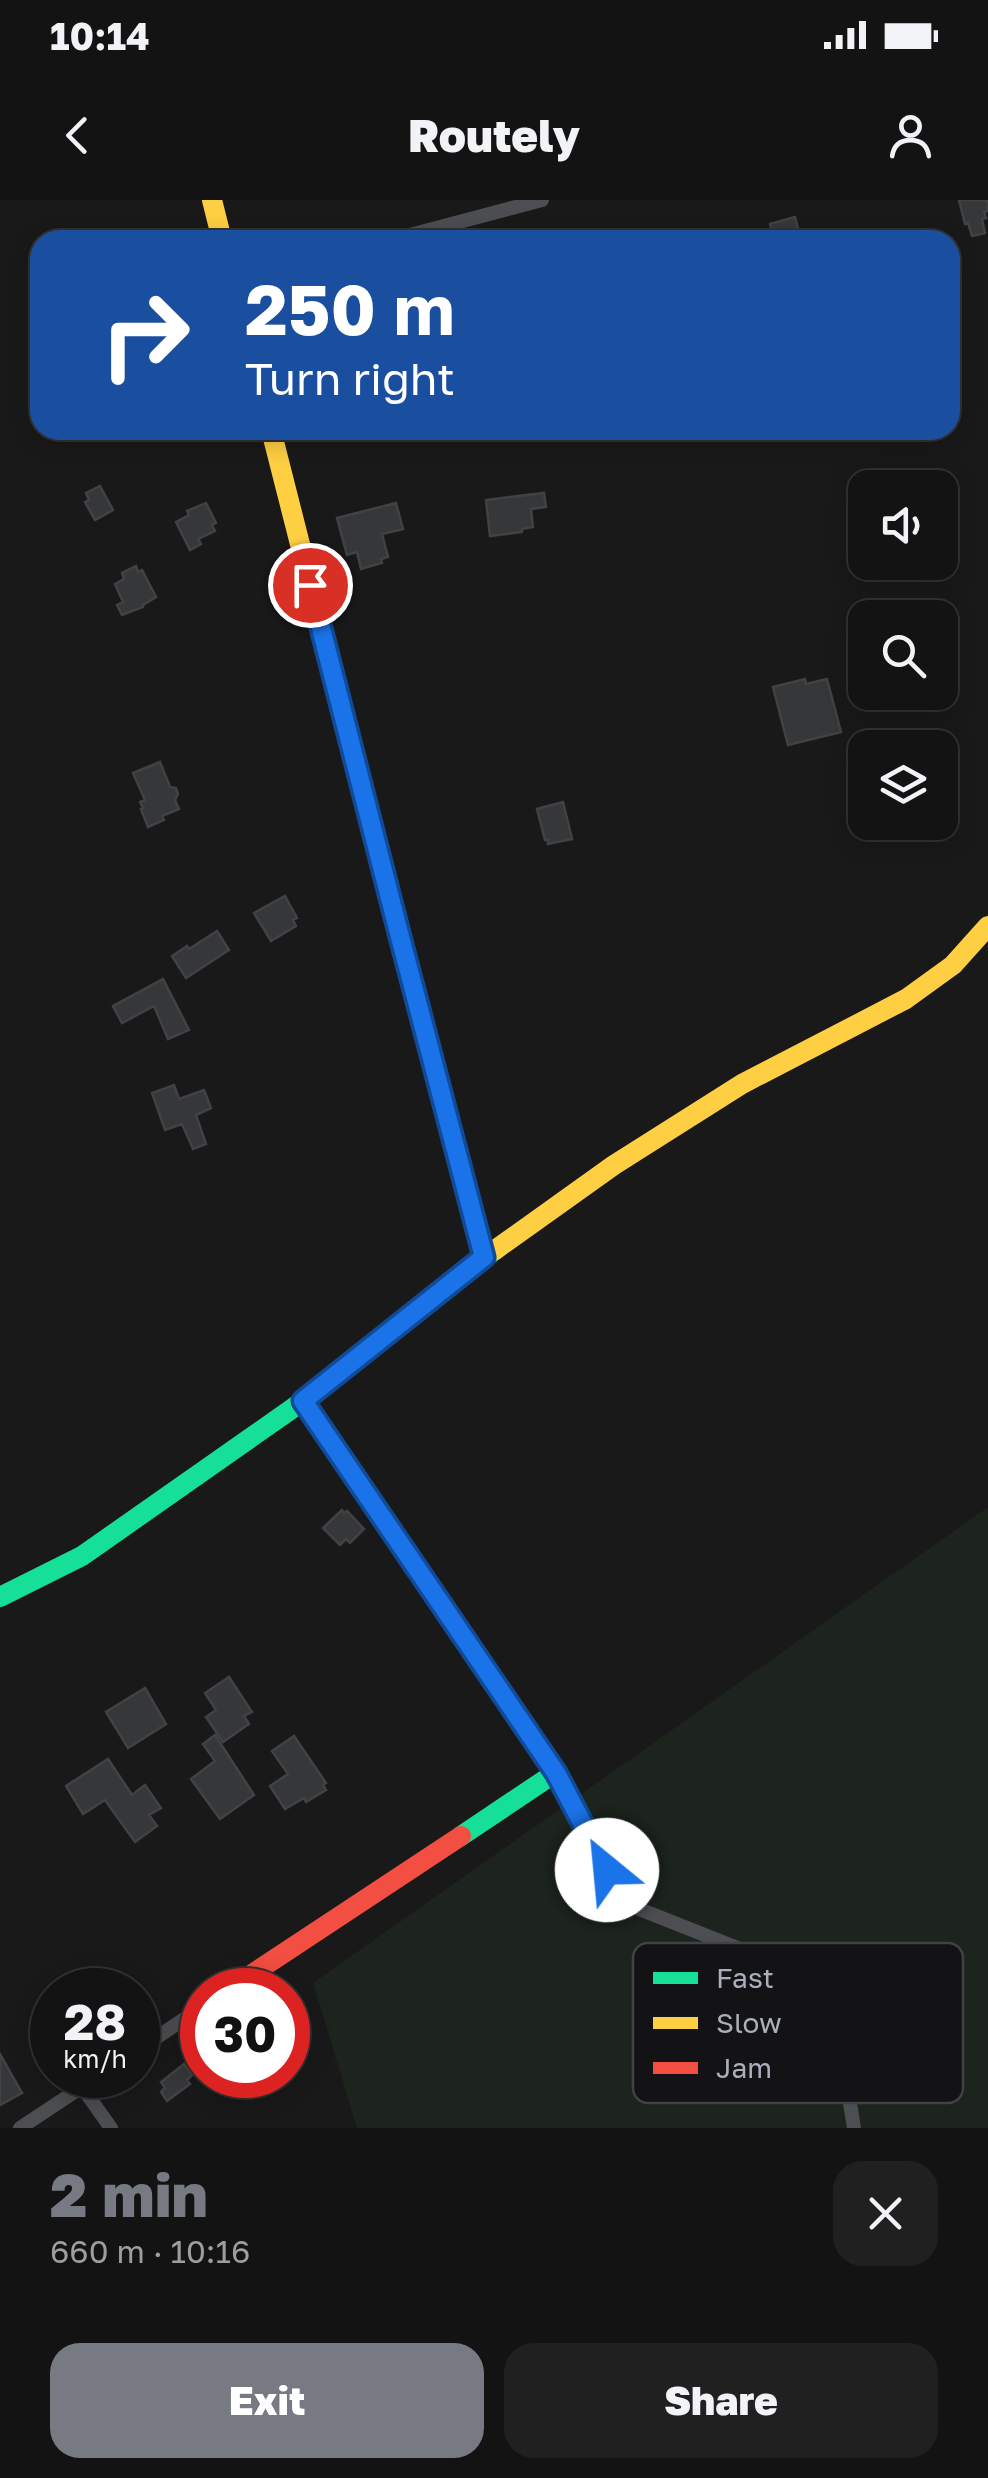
<!DOCTYPE html>
<html lang="en">
<head>
<meta charset="utf-8">
<style>
	:root { --surface:#131313; --page:#202021; --text:#f1f3f6; --muted:#9d9ea0; --line:#323233; --accent:#777a82 }
	body { margin:0; font-family:"Golos Text",sans-serif; background:var(--page); color:var(--text); height:100vh; display:flex; flex-direction:column; font-size:38px; white-space:nowrap }
	* { box-sizing:border-box; margin:0 }
	p { font-size:32px; color:var(--muted) }
	.icon { flex:none; width:55px; height:55px; fill:none; stroke:currentColor; stroke-width:2; stroke-linecap:round; stroke-linejoin:round }
	.map { position:relative; height:1928px; overflow:hidden }
	.details { display:flex; flex-direction:column; background:var(--surface); flex:1 }
	.details>* { flex:none }
	.hud { position:absolute; left:30px; top:30px; width:930px; height:210px; border-radius:30px; box-shadow:0 5px 25px #0003,0 0 0 2px var(--line); background:#1a4fa0; color:#fff; overflow:hidden }
	.tools { position:absolute; left:848px; top:270px; display:grid; gap:20px }
	.tools a { display:grid; place-items:center; width:110px; height:110px; border-radius:20px; background:var(--surface); box-shadow:0 5px 25px #0003,0 0 0 2px var(--line); font-size:50px }
	.speed { position:absolute; left:30px; top:1768px; display:flex; gap:20px; font-size:50px; font-weight:700; text-align:center }
	.speed>* { display:grid; place-content:center; width:130px; height:130px; border-radius:50%; background:var(--surface); box-shadow:0 5px 25px #0003,0 0 0 2px var(--line); line-height:1 }
	.speed small { font-size:25px; font-weight:400 }
	.speed .limit { border:15px solid #d22; background:#fff; color:#111 }
	.pin { position:absolute; display:grid; place-items:center; width:85px; height:85px; color:#fff; margin:-42px; border:5px solid #fff; border-radius:50%; box-shadow:0 2px 10px #0007 }
	.me { position:absolute; width:110px; margin:-55px; rotate:332deg; stroke-linejoin:round; filter:drop-shadow(0 0 8px #0008) }
	.turn { display:flex; align-items:center; gap:35px; height:210px; padding:0 50px; font-size:45px }
	.turn .icon { width:130px; height:130px; stroke-width:2.5 }
	.turn b { display:block; font-size:70px; line-height:85px }
	.round { display:grid; place-items:center; flex:none; width:105px; height:105px; border-radius:30px; background:var(--page) }
	.summary { display:flex; align-items:center; justify-content:space-between; height:170px; padding:0 50px }
	h1 { font-size:60px; font-weight:800; line-height:75px; color:var(--accent) }
	.primary-button { display:flex; gap:20px; margin-top:auto; padding:20px 50px }
	.primary-button a { flex:1; height:115px; border-radius:30px; background:var(--accent); color:#fff; font-size:40px; font-weight:800; line-height:115px; text-align:center }
	.primary-button a+a { background:var(--page); color:var(--text) }
	.status { display:flex; justify-content:space-between; align-items:center; height:70px; padding:0 50px; background:var(--surface); direction:ltr }
	.status svg { height:28px; fill:currentColor }
	header { display:flex; justify-content:space-between; align-items:center; height:130px; padding:0 50px; background:var(--surface); font-size:45px; font-weight:800 }
	.map>svg:first-child { display:block }
	.green { fill:#1c241d }
	.building { fill:#363739; stroke:#414245; stroke-width:2.5 }
	.lines { fill:none; stroke-linecap:round; stroke-linejoin:round }
	.street { stroke:#4d4e52; stroke-width:14 }
	.fast { stroke:#16e098; stroke-width:20 }
	.slow { stroke:#ffcf43; stroke-width:20 }
	.jam { stroke:#f24e42; stroke-width:20 }
	.route-casing { stroke:#114b97; stroke-width:25 }
	.route { stroke:#1a73e8; stroke-width:18 }
	.key { fill:#131315; stroke:#404247; stroke-width:2.5 }
	.key-label { font-size:28px; fill:#a9afbb }
</style>
</head>
<body>
<div class="status"><b>10:14</b><svg viewBox="0 0 49 12"><path d="M0 12V9h3v3zM5 12V6h3v6zM10 12V3h3v9zM15 12V0h3v12zM26 1h20v11H26zM47 4h2v5h-2z"/></svg></div>
<header><svg class="icon" aria-label="back" viewBox="0 0 24 24"><path d="M15 5l-7 7 7 7"/></svg>Routely<svg class="icon" aria-label="person" viewBox="0 0 24 24"><circle cx="12" cy="8" r="4"/><path d="M4 21q1-7 8-7t8 7"/></svg></header>
<div class="map">
<svg width="988" height="1928" viewBox="0 0 988 1928">
	<rect width="100%" height="100%" fill="#191919"/>
	<path class="green" d="M988,1307V1928H357L313,1783Z"/>
	<path class="building" d="M959,0H988V11L984,12L986,18L982,19L985,33L972,36L968,23L965,24Z
		M795,17L801,40H774L770,24Z
		M100,286L113,310L95,320L85,302L89,300L86,293Z
		M544,293L546,307L531,309L533,327L522,329V332L490,336L486,300Z
		M206,303L216,323L212,325L215,331L198,339L201,344L190,350L176,322L189,315L187,311Z
		M396,303L403,329L382,334L388,357L381,359L382,363L361,369L357,352L347,355L337,318Z
		M136,366L138,372L142,370L156,397L143,405V407L122,415L117,405L123,402L115,384L124,379L122,373Z
		M805,479L806,484L827,479L841,532L788,545L773,487Z
		M160,562L170,587L176,588L178,594L175,600L179,609L162,616L164,620L148,627L141,609L143,608L140,602L145,600L133,573Z
		M563,602L572,639L548,644V640H545L537,609Z
		M285,696L297,718L293,720L296,726L271,741L254,713Z
		M217,731L229,750L186,778L172,756L187,746L189,749Z
		M163,779L189,830L168,839L154,806L122,823L113,806Z
		M174,885L179,899L204,890L211,908L196,915L206,944L193,949L182,924L165,930L152,893Z
		M342,1310L344,1313L347,1311L364,1329L350,1343L346,1339L340,1345L323,1328Z
		M229,1477L252,1512L244,1516L249,1524L223,1542L206,1517L216,1510L205,1493Z
		M145,1488L166,1524L128,1548L106,1512Z
		M215,1535L254,1595L220,1619L191,1579L215,1561L203,1544Z
		M294,1536L326,1583L323,1585L326,1590L306,1602L304,1598L285,1609L270,1586L288,1574L272,1551Z
		M108,1559L132,1595L145,1585L161,1608L149,1615L157,1626L135,1642L105,1600L83,1614L66,1586Z
		M0,1854L22,1893L0,1905Z
		M184,1864L192,1875L187,1880L190,1884L167,1901L161,1892L165,1888L161,1882Z"/>
	<g class="lines">
		<path class="street" d="M391,40L542,0
			M555,1573L624,1703L831,1785L854,1928
			M138,1850L202,1807
			M82,1887L111,1928
			M20,1928L100,1875"/>
		<path class="fast" d="M385,679L485,1057
			M303,1201L555,1573L461,1636
			M0,1397L82,1356L303,1201L495,1050"/>
		<path class="slow" d="M212,0L222,40
			M271,230L385,679
			M495,1050L614,965L742,884L906,799L953,765L988,726"/>
		<path class="jam" d="M228,1790L461,1636"/>
	</g>
	<g class="lines">
		<defs>
			<path id="route" d="M310,385L399,733L484,1057L303,1201L556,1573L607,1670"/>
		</defs>
		<use href="#route" class="route-casing"/>
		<use href="#route" class="route"/>
	</g>
	<rect x="633" y="1743" width="330" height="160" rx="15" class="key"/>
	<rect x="653" y="1772" width="45" height="12" fill="#16e098"/>
	<rect x="653" y="1817" width="45" height="12" fill="#ffcf43"/>
	<rect x="653" y="1862" width="45" height="12" fill="#f24e42"/>
	<g class="key-label">
		<text x="716" y="1788">Fast</text>
		<text x="716" y="1833">Slow</text>
		<text x="716" y="1878">Jam</text>
	</g>
</svg>
<div class="tools">
<a><svg class="icon" aria-label="sound" viewBox="0 0 24 24"><path d="M4 9h4l5-4v14l-5-4H4zM17 9q2 3 0 6"/></svg></a>
<a><svg class="icon" aria-label="search" viewBox="0 0 24 24"><circle cx="10" cy="10" r="6"/><path d="M15 15l6 6"/></svg></a>
<a><svg class="icon" aria-label="layers" viewBox="0 0 24 24"><path d="M12 4l9 5-9 5-9-5zM3 14l9 5 9-5"/></svg></a>
</div>
<div class="speed"><div>28<small>km/h</small></div><div class="limit">30</div></div>
<div class="pin" style="left:310px;top:385px;background:#d93025"><svg class="icon" aria-label="arrive" viewBox="0 0 24 24"><path d="M6 21V4h12l-3 4 3 4H6"/></svg></div>
<svg class="me" style="left:607px;top:1670px" viewBox="-20 -20 40 40"><circle r="19" fill="#fff"/><path d="M0-13L10 11 0 6-10 11z" fill="#1a73e8"/></svg>
<div class="hud">
<div class="turn"><svg class="icon" aria-label="right" viewBox="0 0 24 24"><path d="M7 20v-9h11M14 6l5 5-5 5"/></svg><div><b>250 m</b>Turn right</div></div>
</div>
</div>
<section class="details">
<div class="summary"><div><h1>2 min</h1><p>660 m · 10:16</p></div><a class="round"><svg class="icon" aria-label="close" viewBox="0 0 24 24"><path d="M6 6l12 12M18 6L6 18"/></svg></a></div>
<div class="primary-button"><a>Exit</a><a>Share</a></div>
</section>
</body>
</html>
